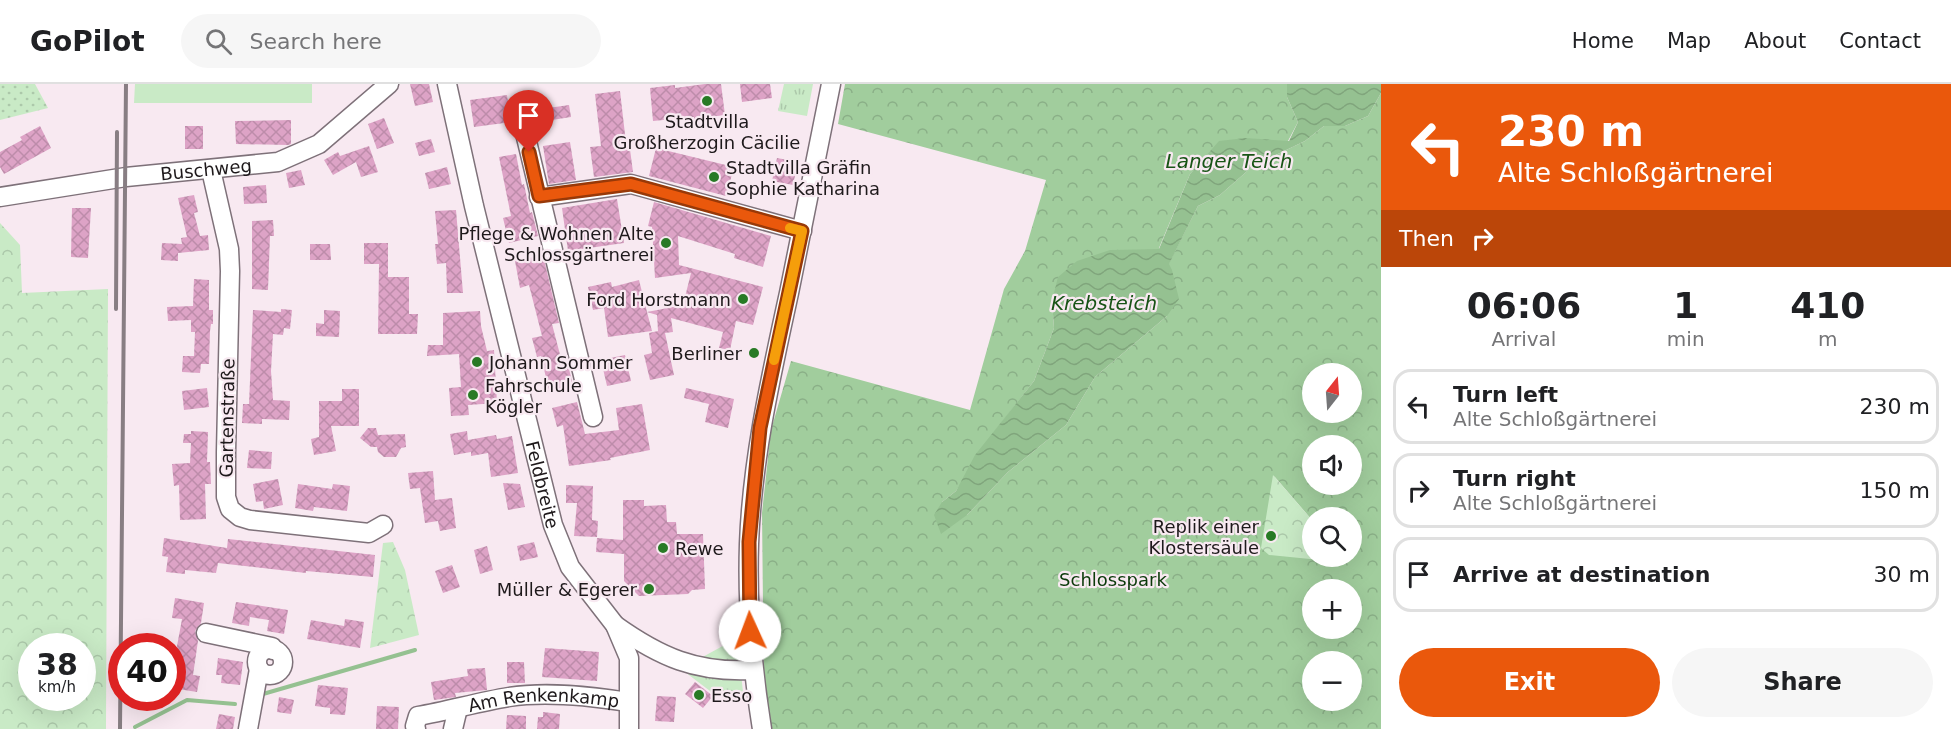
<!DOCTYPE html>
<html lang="en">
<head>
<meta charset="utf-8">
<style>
	:root { --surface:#fff; --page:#f6f6f6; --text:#202124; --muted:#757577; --line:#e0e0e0; --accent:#ea580c }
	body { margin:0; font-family:"DejaVu Sans",sans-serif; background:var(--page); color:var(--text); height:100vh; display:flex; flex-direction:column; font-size:22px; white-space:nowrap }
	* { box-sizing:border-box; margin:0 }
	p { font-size:20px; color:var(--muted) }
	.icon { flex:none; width:33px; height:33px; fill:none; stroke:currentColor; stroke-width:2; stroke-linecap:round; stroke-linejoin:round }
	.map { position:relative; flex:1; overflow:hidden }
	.sheet { display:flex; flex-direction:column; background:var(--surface); width:570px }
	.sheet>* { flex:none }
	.banner { background:#ea580c; color:#fff; overflow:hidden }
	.needle { width:39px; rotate:17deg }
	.tools { position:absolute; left:1302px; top:279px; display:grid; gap:12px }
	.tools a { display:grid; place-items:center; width:60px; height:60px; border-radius:50%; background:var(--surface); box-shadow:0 6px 24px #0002; font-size:30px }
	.speed { position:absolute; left:18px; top:549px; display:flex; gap:12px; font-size:30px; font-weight:700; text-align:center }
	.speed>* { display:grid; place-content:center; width:78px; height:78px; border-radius:50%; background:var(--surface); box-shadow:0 6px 24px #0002; line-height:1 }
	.speed small { font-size:15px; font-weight:400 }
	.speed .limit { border:9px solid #d22; background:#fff; color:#111 }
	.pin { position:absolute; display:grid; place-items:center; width:51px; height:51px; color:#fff; margin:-62px -26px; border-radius:50% 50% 50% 0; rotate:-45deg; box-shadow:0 0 6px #0007 }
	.pin .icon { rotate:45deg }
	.me { position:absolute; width:66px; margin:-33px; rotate:358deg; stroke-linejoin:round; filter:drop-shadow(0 0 4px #0008) }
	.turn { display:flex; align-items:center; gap:21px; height:126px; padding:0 18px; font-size:27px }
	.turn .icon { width:78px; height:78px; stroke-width:2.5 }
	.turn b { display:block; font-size:42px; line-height:51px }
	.then { display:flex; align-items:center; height:57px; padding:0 18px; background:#0003; gap:12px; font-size:22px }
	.eta { display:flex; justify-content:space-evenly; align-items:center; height:102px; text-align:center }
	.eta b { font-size:36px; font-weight:700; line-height:42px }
	.cta { display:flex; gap:12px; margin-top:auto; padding:12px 18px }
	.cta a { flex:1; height:69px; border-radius:36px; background:var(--accent); color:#fff; font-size:24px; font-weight:700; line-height:69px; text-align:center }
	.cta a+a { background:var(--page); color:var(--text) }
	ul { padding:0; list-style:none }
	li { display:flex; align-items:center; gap:18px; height:75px; margin:0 12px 9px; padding:0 6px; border:3px solid var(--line); border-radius:18px }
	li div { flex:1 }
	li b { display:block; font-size:22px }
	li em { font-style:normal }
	header { display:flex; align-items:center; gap:36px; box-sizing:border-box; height:84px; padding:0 30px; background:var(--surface); border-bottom:2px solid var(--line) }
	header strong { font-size:28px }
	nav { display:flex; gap:33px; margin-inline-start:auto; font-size:21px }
	.search { width:420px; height:54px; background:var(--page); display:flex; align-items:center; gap:15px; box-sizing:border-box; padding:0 21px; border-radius:33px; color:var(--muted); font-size:22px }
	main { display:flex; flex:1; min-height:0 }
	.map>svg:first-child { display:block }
	.grass { fill:url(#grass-tufts) }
	.forest { fill:url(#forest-crowns); fill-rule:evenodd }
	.park { fill:url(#park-crowns); fill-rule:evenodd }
	.garden { fill:url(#garden-dots) }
	.pitch { fill:#c9eac6 }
	.water { fill:url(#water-waves) }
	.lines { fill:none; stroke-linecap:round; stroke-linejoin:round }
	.stream { stroke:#95c191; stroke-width:4 }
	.building { fill:url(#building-cross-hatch) }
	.minor-casing { stroke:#7e7179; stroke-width:21 }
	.minor { stroke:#fff; stroke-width:18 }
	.rail { stroke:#887e83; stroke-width:4 }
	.route-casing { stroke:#983908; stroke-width:15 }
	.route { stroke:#ea580c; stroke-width:10 }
	.slow { stroke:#f59e0b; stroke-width:10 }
	.poi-dot { fill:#287a25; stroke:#f8e9f1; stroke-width:2 }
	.labels { text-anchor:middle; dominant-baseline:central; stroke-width:4.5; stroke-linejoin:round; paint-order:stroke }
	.poi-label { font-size:18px; fill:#1e191b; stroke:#f8e9f1; text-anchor:start }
	.street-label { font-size:18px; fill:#1e191b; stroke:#f8e9f1 }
	.park-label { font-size:18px; fill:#0b3a0a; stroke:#f8e9f1 }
	.water-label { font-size:20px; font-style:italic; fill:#185416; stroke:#f8e9f1 }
</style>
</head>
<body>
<header>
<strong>GoPilot</strong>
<div class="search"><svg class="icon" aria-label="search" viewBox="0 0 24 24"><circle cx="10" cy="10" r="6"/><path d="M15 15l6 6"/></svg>Search here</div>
<nav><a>Home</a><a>Map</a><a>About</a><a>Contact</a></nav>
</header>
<main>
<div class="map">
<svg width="1381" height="645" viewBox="0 0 1381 645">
	<defs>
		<pattern id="grass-tufts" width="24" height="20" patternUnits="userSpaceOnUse" patternTransform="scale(1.5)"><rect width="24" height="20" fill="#c9eac6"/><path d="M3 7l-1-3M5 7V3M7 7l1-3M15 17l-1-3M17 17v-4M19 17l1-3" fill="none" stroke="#acc8aa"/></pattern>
		<pattern id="forest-crowns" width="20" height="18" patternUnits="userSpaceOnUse" patternTransform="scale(1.5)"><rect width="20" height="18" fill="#a1cd9d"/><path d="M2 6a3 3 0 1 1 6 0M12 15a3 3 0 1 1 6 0" fill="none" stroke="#8aaf87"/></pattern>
		<pattern id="park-crowns" width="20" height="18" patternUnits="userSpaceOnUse" patternTransform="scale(1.5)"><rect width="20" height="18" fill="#c9eac6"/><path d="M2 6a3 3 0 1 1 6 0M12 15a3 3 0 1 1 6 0" fill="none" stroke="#acc8aa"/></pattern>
		<pattern id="garden-dots" width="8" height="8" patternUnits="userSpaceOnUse" patternTransform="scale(1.5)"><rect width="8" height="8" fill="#c9eac6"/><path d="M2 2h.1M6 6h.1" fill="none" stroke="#acc8aa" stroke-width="1.8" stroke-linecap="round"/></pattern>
		<pattern id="water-waves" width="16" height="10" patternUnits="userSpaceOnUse" patternTransform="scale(1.5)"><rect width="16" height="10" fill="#95c191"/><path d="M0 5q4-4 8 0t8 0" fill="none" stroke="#80a57c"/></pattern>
		<pattern id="building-cross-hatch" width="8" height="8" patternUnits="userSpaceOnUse" patternTransform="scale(1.5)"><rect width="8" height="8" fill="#dda3c6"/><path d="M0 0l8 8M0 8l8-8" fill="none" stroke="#bd8caa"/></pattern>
	</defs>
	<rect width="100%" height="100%" fill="#f8e9f1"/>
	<path class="grass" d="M784,0H813L807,32L778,27Z
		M750,547L753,586L699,575Z
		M681,585L741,589L743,608L714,610Z"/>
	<path class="forest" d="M845,0H1287V13L1298,38L1288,57H1277L1202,77L1190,90L1159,164L1169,179L1198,122L1220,111L1253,82L1305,57L1324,42H1345L1368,32L1381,9V645H768L764,616L762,429L771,346L791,277L970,326L1004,205L1025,167L1046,96L838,40ZM1052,217L1167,232L1095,293L1066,341L1008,388L967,431L942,418L956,407L995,347L1034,297L1054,244ZM1312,290H1352V328H1312ZM1312,362H1352V400H1312ZM1274,392L1312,436V434H1352V472L1318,473L1310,475ZM1312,506H1352V544H1312ZM1312,578H1352V616H1312Z"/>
	<path class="park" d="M0,139L20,161L22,209L108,205L106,645H0ZM32,562H82V614H32Z
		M1273,391L1312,436V472L1318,473L1310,475L1269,471L1261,464Z
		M393,458L405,486L419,551L370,564L383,459Z"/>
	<path class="garden" d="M0,0H35L48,24L0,36Z"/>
	<path class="pitch" d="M135,0H312V19H134Z"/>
	<path class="water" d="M1287,0H1381V9L1368,32L1345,42H1324L1305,57L1253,82L1220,111L1198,122L1169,180L1172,186L1179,215L1167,232L1095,293L1066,341L1008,388L967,431L941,450L934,431L942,418L956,407L975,371L1034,297L1054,244L1052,217L1058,193L1077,177L1110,166L1159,165L1190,90L1219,57L1245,54L1289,57L1298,38L1287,13Z"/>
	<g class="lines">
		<path class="stream" d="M263,610L415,566
			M135,643L187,616L235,620"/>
	</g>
	<path class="building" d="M410,0H429L433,18L415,22Z
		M705,0H721L725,31L694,35V33L653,37L650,4L675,1V4Z
		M740,0H770L772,14L742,18Z
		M620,7L626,59L629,58L633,88L594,93L590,63L601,62L595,10Z
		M507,11L511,38L474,43L470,16Z
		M569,21L571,33L533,39L528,34H522L521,28Z
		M384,34L394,59L377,65L368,40Z
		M291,36V60L288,61L236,60L235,37Z
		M40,42L51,64L4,90L0,83V68L22,56L20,53Z
		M185,42H203V65H185Z
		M431,55L435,68L419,72L415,59Z
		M570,58L576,96L549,100L543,62Z
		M369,62L378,88L361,93L356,78L333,91L324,76L338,68L340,72Z
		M656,64L734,83L726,112L649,92Z
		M516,70L522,101L524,100L530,129L532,128L538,152L509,159L503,134L511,132L499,73Z
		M777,74L798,78L793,101L772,97Z
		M447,83L451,100L429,105L425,89Z
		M301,86L305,101L289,104L286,89Z
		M266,101L267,119L244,120L243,103Z
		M194,111L198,128L194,129L200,152L208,151L209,166L178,169V177L161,176L162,159L182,160L181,154L187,153L178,114Z
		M617,115L624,159L568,167L562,124Z
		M654,118L771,152L763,183L734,174L735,170L678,152L679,181L763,203L753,241L736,237L730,266L719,264L723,248L671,234L673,248L665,249L674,291L650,296L644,271L652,269L649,249L658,247L657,231L647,228L652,247L608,253L604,224L593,226L588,203L611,198L612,203L639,196L647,228L683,221L691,189L655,194L652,143L648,142Z
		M72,124H91L88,174L71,173Z
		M456,126L463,209H447L446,179L437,180L435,160H438L435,127Z
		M273,136L274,152H270L268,206L252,205V137Z
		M364,159H388V193H409V230H418L417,250H378L379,180H364Z
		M310,160H330L331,176H310Z
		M543,171L559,239L552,240L563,282L568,281L573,301L549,307L541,272L537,273L532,254L542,252L529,201L520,204L515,177Z
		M194,195L209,196V226H213V240H211L210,247L209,280H201L200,289L182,288L183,272H194L195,248H191V236L168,237L167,223L193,222Z
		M281,225L292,226L290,245L284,244L283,251L273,250L271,287L273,316L290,317L289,336L262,335V340L242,339L243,320H249L253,226L281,228Z
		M324,226L340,227L339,253L316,252V239L324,240Z
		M480,227L481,242L487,267L494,266L497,319L468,321L469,331L451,332L449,304L461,303L459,270L427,272L428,261H443V229Z
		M625,271L631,297L607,302L601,276Z
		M207,304L209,323L184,326L182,307Z
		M686,304L734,315L728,344L705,338L709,320L684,314Z
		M342,305H359V342H331L336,367L314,371L311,355L319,353V317H342Z
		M577,318L585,350L619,346L616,324L642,320L650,366L610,374L611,376L569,382L563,341L557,343L552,324Z
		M368,344H376L378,351L405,350L406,363L401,364L396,373H384L378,368L377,363H371L360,354Z
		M191,347L208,348L207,378H210L211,400H205L206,435L180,436L179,401L174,402L172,380L190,379L191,359H183L184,350H191Z
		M467,347L468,356L496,351L497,355L512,352L518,389L491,393L488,369L471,372V368L454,371L450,350Z
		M249,366L272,368L271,385L247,384Z
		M433,387L435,416L452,414L456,444L440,447L438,437L425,439L420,404L410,405L408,389Z
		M278,395L283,421L264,425L263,417L256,418L253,400Z
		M503,399L520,400L525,423L508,426Z
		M298,400L332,405L333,400L350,402L347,427L314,423L313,427L295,424Z
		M566,401L593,402L592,436L598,437L597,453L574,452L577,419H566Z
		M623,416H644V422L666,421L667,438H676L677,450H703L705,505L692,506L688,510L639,512L624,497V470L596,468L597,454L623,456Z
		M164,454L227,464L228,455L375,471L373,493L306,487V489L218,479L216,489L185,486V490L166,488L168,473L162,472Z
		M534,458L538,473L520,477L517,462Z
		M487,462L493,486L480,490L474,466Z
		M452,481L460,503L443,509L435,487Z
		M175,514L204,519L201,539L195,547L198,557L193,591L200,592L197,608L172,604L177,573H175L182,535L172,534Z
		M236,518L288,526L284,550L267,547L269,536L250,533L249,542L232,539Z
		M345,535L364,538L360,564L307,555L311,536L344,542Z
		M545,564L599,568L597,597L542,593Z
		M218,574L243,578L240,601L221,599L222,591H216Z
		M507,578H524L525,599H507Z
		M485,584L487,606L455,609L456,613L434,616L431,598L468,592L467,585Z
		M695,598L713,612L703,624L685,610Z
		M318,601L348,604L345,631L330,630V624L315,622Z
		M657,612L676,613L674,638L655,637Z
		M279,613L294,616L291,630L277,628Z
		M377,622L399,623L398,645H376Z
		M543,628L560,630L559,645H537L538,633H543Z
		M219,630L235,633L233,645H216Z
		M507,631L526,632V645H506Z"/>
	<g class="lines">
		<defs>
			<g id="minor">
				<path id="s1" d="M447,0L474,122L553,441L570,483L615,541L629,574V645"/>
				<path d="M524,45L593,333"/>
				<path d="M211,86L229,165L230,187L226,368V413L230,425L240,433L250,436L369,449L383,441"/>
				<path id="s2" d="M0,113L126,93L278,78L319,60L389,0"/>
				<path d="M539,113L631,100L802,147"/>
				<path d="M615,541C660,573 696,589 753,586"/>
				<path d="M206,549L272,563L273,566"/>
				<circle cx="270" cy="578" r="13"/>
				<path d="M248,645L259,585"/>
				<path id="s3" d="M416,645L415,642L418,632C448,627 478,618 509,613C547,607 590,612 628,618"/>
				<path d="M453,645L458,624"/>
				<path d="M762,645C752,583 747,522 749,460C752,375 771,292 789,209C803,139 817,70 831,0"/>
			</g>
		</defs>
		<use href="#minor" class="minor-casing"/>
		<use href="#minor" class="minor"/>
		<path class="rail" d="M116,225L117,48
			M120,645L126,0"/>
	</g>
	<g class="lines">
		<defs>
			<path id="route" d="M529,68L539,112L631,100L802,147L760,344L749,458L750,547"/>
		</defs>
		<use href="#route" class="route-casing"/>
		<use href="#route" class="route"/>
		<path class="slow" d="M774,276L802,147L790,144"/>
	</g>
	<g class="poi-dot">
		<circle cx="707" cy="17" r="6"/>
		<circle cx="714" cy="93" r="6"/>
		<circle cx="666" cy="159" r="6"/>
		<circle cx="743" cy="215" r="6"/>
		<circle cx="754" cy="269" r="6"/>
		<circle cx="477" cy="278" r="6"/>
		<circle cx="473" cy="311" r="6"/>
		<circle cx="1271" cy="452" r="6"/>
		<circle cx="663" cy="464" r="6"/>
		<circle cx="649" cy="505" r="6"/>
		<circle cx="699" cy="611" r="6"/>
	</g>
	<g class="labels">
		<g class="poi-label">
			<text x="707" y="37" text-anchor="middle">Stadtvilla<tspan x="707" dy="21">Großherzogin Cäcilie</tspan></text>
			<text x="726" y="83">Stadtvilla Gräfin<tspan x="726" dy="21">Sophie Katharina</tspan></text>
			<text x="654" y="149" text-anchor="end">Pflege &amp; Wohnen Alte<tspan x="654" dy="21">Schlossgärtnerei</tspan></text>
			<text x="731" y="215" text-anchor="end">Ford Horstmann</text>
			<text x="742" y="269" text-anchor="end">Berliner</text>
			<text x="489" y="278">Johann Sommer</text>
			<text x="485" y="301">Fahrschule<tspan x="485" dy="21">Kögler</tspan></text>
			<text x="1259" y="442" text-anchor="end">Replik einer<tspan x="1259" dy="21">Klostersäule</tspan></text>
			<text x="675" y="464">Rewe</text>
			<text x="637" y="505" text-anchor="end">Müller &amp; Egerer</text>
			<text x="711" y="611">Esso</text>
		</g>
		<g class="street-label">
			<text stroke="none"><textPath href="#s2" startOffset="208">Buschweg</textPath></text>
			<text transform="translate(227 334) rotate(-89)">Gartenstraße</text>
			<text stroke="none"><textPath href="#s1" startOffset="412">Feldbreite</textPath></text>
			<text stroke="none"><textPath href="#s3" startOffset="141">Am Renkenkamp</textPath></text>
		</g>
		<g class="park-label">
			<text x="1113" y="495">Schlosspark</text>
		</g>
		<g class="water-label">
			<text x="1229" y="77">Langer Teich</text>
			<text x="1104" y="219">Krebsteich</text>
		</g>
	</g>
</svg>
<div class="tools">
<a><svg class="needle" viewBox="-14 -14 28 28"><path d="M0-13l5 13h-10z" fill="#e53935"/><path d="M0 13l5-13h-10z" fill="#757577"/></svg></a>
<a><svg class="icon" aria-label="sound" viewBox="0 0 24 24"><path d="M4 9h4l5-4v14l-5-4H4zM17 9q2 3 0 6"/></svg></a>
<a><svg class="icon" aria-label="search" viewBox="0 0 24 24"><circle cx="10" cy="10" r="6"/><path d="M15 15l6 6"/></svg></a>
<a>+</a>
<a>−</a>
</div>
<div class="speed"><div>38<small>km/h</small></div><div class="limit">40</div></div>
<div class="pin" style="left:529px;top:68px;background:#d93025"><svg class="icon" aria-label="arrive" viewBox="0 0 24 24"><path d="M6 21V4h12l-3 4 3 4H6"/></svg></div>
<svg class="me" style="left:750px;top:547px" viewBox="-20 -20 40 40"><circle r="19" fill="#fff"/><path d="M0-13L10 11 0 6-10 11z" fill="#ea580c"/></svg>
</div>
<section class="sheet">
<div class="banner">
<div class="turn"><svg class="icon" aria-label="left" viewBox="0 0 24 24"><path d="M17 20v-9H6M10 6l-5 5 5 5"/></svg><div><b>230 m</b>Alte Schloßgärtnerei</div></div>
<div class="then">Then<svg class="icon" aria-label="right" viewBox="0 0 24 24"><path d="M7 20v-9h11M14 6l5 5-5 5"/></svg></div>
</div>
<div class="eta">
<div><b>06:06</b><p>Arrival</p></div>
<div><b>1</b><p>min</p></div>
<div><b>410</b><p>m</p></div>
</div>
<ul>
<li><svg class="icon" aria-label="left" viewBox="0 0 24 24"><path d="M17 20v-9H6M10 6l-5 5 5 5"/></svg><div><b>Turn left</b><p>Alte Schloßgärtnerei</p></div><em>230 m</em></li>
<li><svg class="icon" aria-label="right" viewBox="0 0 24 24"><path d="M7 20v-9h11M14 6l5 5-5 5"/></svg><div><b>Turn right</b><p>Alte Schloßgärtnerei</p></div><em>150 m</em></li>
<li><svg class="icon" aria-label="arrive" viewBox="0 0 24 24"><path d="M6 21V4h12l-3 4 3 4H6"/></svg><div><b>Arrive at destination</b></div><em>30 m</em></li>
</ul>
<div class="cta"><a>Exit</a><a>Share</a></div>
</section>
</main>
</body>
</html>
